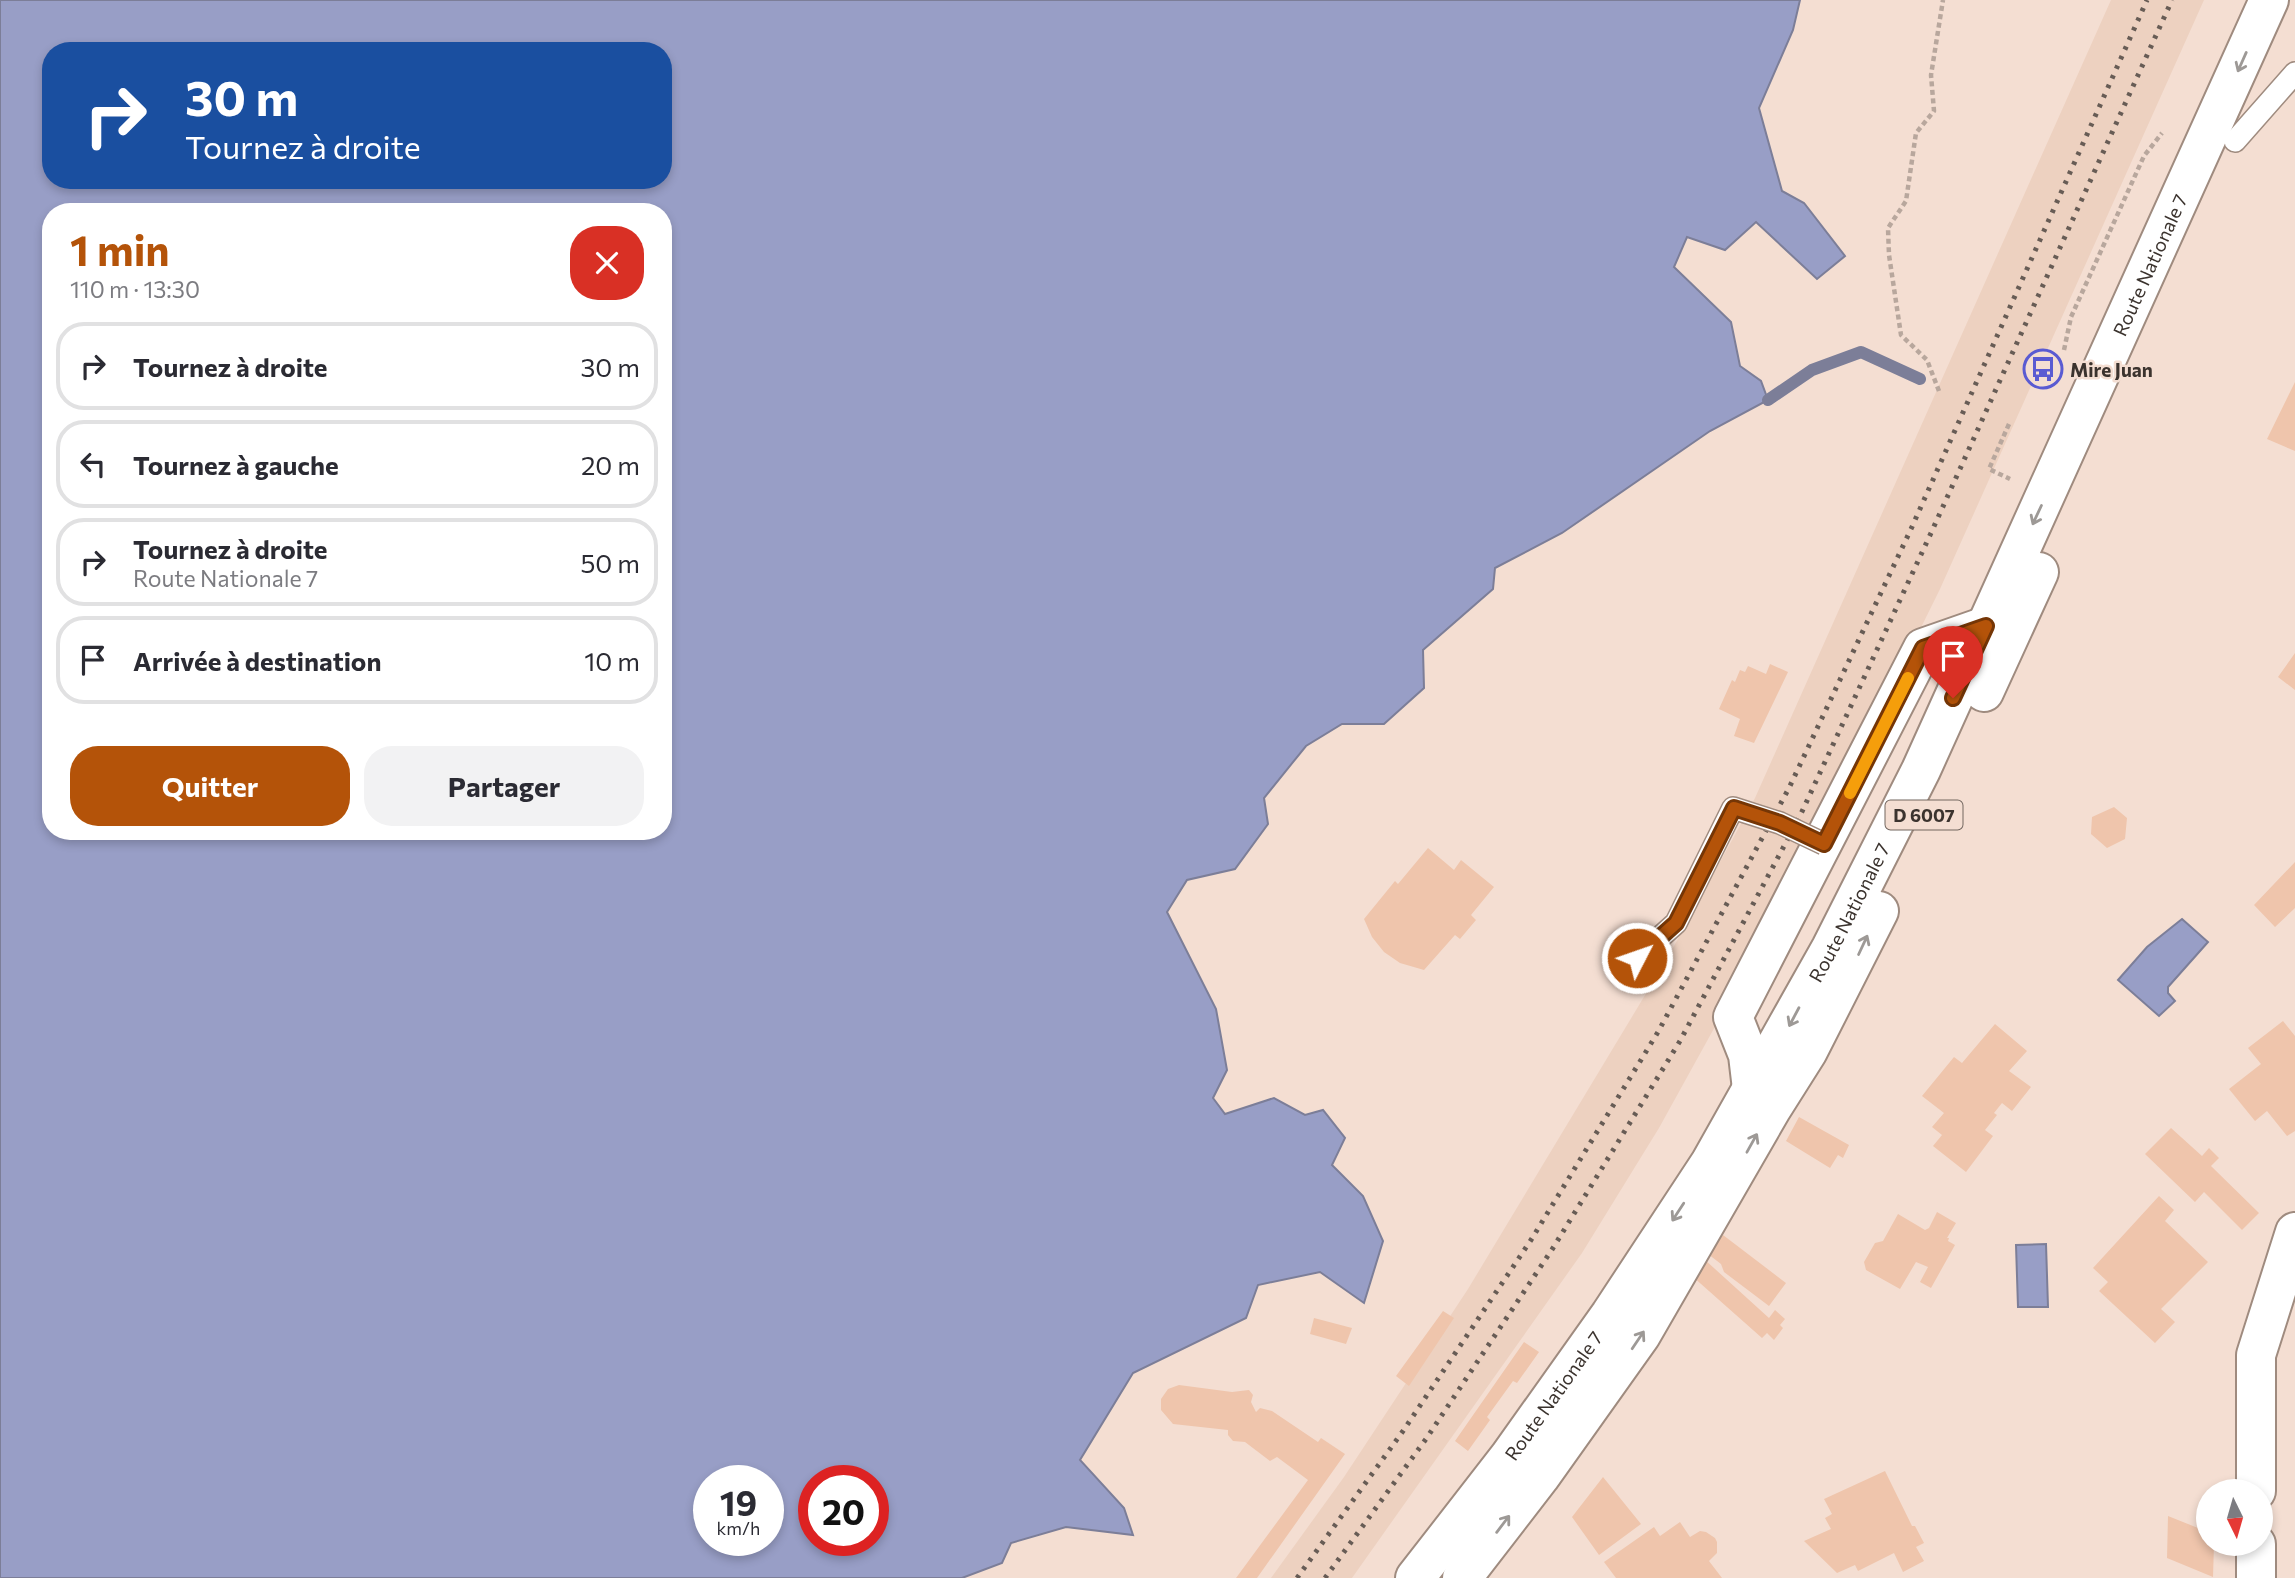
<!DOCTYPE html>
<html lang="fr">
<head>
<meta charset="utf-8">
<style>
	:root { --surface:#fff; --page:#f2f2f3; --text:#2b2b33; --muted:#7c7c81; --line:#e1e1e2; --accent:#b45309 }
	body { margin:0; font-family:Commissioner,sans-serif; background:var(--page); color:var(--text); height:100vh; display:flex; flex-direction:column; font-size:26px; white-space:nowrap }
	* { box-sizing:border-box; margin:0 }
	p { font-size:23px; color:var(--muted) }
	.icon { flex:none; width:38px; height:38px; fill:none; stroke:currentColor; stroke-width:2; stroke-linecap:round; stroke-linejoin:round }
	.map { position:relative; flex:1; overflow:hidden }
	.details { position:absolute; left:42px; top:203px; width:630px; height:637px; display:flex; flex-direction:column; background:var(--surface); border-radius:28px; box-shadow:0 4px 10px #0003 }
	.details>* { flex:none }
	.guide { position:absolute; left:42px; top:42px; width:630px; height:147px; border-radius:28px; box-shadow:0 4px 10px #0003; background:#1a4fa0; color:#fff; overflow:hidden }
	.needle { width:46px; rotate:175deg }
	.controls { position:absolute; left:2196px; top:1479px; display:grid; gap:14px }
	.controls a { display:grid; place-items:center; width:77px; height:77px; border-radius:50%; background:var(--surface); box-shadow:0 4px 10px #0003; font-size:35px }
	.speed { position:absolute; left:693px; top:1465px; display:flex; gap:14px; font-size:35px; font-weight:700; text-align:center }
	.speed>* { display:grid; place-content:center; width:91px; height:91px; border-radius:50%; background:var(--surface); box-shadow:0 4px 10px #0003; line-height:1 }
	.speed small { font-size:18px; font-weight:400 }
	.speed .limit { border:10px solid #d22; background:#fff; color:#111 }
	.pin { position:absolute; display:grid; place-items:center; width:60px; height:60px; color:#fff; margin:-72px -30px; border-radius:50% 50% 50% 0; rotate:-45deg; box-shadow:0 0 7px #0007 }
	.pin .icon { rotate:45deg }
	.me { position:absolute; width:77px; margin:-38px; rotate:49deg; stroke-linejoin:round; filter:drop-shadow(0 0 5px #0008) }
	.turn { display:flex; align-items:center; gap:24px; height:147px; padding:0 28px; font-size:32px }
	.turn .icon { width:91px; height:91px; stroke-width:2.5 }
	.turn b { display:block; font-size:49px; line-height:60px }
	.round { display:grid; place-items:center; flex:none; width:74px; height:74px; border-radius:28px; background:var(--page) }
	.headline { display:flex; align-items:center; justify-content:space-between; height:119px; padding:0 28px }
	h1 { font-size:42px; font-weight:700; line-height:52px; color:var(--accent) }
	.action { display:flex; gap:14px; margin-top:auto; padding:14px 28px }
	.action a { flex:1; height:80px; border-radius:28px; background:var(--accent); color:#fff; font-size:28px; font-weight:700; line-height:80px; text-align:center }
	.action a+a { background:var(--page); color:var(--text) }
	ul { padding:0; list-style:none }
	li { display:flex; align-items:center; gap:21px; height:88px; margin:0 14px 10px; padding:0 14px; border:4px solid var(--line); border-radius:28px }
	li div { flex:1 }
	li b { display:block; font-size:26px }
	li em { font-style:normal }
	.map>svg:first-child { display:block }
	.built { fill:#edd1c0 }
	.water { fill:#989ec6; stroke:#7c7e98; stroke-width:2; fill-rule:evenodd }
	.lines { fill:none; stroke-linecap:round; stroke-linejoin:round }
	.stream { stroke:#7c7e98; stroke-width:12 }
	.building { fill:#efc5ac }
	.service-casing { stroke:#9f8b7f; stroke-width:24 }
	.minor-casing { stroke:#9f8b7f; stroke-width:42 }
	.primary-casing { stroke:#9f8b7f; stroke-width:42 }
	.path { stroke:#b8a79d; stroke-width:4.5; stroke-dasharray:5 3.5; stroke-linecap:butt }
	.service { stroke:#fff; stroke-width:21 }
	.minor { stroke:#fff; stroke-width:38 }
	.primary { stroke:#fff; stroke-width:38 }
	.rail { stroke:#675c55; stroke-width:5; stroke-dasharray:3.5 7; stroke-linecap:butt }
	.service-bridge-casing { stroke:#9f8b7f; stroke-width:24; stroke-linecap:butt }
	.service-bridge { stroke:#fff; stroke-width:21 }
	.oneway { stroke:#9d9996 }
	.route-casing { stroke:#753606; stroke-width:18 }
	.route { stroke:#b45309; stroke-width:12 }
	.slow { stroke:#f59e0b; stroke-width:12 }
	.labels { text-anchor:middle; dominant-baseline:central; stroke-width:5; stroke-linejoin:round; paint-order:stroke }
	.shield { fill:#f4ded2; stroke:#72665f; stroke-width:2 }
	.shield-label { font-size:18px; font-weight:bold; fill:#3b332e }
	.street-label { font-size:19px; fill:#3b332e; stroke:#f4ded2 }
	.poi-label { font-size:19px; font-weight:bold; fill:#3b332e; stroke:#f4ded2; text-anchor:start }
</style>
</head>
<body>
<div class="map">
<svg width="2295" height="1578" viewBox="0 0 2295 1578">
	<rect width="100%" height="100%" fill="#f4ded2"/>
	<path class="built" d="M2111,0H2204L1940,589L1836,800L1733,994L1659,1128L1582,1253L1352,1578H1271L1344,1477L1468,1289L1668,957L1755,798Z"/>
	<path class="water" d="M0,0H1800L1793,30L1759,108L1782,191L1804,203L1845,256L1817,279L1756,222L1725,250L1687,237L1674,267L1731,322L1740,366L1761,381L1768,400L1710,431L1562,533L1495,568L1493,589L1423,650L1424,688L1384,724H1342L1306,746L1264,798L1268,824L1235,869L1187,880L1167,912L1216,1009L1227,1070L1213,1098L1225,1114L1274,1098L1305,1115L1323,1110L1345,1138L1332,1165L1363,1196L1383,1241L1364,1303L1320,1272L1258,1285L1246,1318L1133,1373L1080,1460L1124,1508L1133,1535L1066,1527L1011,1543L1002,1563L962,1578H0ZM51,51H663V180H51ZM51,212H663V831H51ZM709,1480H768V1540H709ZM814,1480H873V1540H814Z
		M2182,919L2208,942L2168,987V993L2175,1001L2159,1016L2118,980L2147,947Z
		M2046,1244L2048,1307H2018L2016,1245Z"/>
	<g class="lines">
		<path class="stream" d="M1768,400L1812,370L1861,352L1920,379"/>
	</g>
	<path class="building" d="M2295,382V451L2267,439Z
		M2295,653V690L2278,677Z
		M1770,664L1788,672L1754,743L1734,736L1740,719L1719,709L1732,680L1735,682L1740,670L1745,672L1748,666L1766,674Z
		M2114,807L2127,818L2125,839L2107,848L2091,834L2092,817Z
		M1428,848L1454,870L1461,860L1494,887L1471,915L1476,920L1460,939L1455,935L1424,970L1400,963L1384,952L1372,937L1364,919L1395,881L1398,884Z
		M2295,862V908L2275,927L2254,905Z
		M2283,1021L2295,1036V1131L2287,1136L2267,1111L2255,1121L2229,1089L2261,1064L2248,1048Z
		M1995,1024L2027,1051L2009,1071L2031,1087L2012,1111L2002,1103L1994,1113L1997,1115L1985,1130L1993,1136L1966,1172L1933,1146L1942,1135L1932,1127L1944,1113L1922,1096L1954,1057L1962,1063Z
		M1799,1117L1849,1145L1843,1158L1838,1155L1830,1168L1786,1141Z
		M2171,1128L2202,1156L2209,1148L2219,1158L2211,1166L2259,1213L2242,1230L2204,1192L2195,1202L2145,1154Z
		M2159,1196L2174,1210L2165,1221L2208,1262L2161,1309L2175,1322L2155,1343L2099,1291L2108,1282L2093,1268Z
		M1937,1212L1956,1223L1947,1238H1949L1948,1241L1955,1245L1931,1288L1920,1282L1928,1267L1916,1262L1900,1289L1866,1270L1864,1262L1875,1243L1883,1241L1898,1214L1925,1230L1929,1228Z
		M1723,1235L1786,1283L1769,1306L1724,1272L1721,1264L1708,1254Z
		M1704,1259L1769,1318L1775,1310L1785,1319L1780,1325L1783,1328L1774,1340L1767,1333L1762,1338L1692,1276Z
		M1443,1311L1454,1318L1409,1386L1396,1376Z
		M1314,1318L1352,1328L1346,1344L1310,1334Z
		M1524,1342L1539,1352L1517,1383L1513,1381L1487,1417L1490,1420L1468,1451L1455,1441Z
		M1179,1385L1232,1392L1249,1390L1253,1395L1251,1402L1256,1412L1260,1408L1272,1411L1318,1442L1321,1438L1345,1454L1257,1578H1236L1308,1480L1277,1457L1270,1461L1245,1442L1233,1441L1228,1435V1430L1173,1424L1161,1410V1399L1168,1389Z
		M1885,1471L1912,1526H1915L1924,1543L1916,1547L1924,1561L1903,1572L1894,1553L1858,1571L1855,1565L1837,1573L1804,1541L1831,1529L1825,1518L1832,1514L1824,1499Z
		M1603,1477L1641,1524L1599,1555L1572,1517Z
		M2168,1516L2208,1532V1544H2214L2213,1577L2167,1558Z
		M1680,1522L1690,1537L1700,1531L1706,1532L1715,1538L1717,1542V1553L1709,1561L1722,1578H1616L1604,1562L1654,1527L1660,1536Z"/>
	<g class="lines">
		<defs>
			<path id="service" d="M2235,141L2295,73"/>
			<path id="minor" d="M1752,1089L1748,1055L1733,1017L1923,648L1986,626
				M2256,1491V1355L2295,1232
				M2256,1578V1544"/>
			<g id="primary">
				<path d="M1984,692L2039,572"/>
				<path id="s1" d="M1415,1578L1509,1457L1610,1315L1710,1163L1831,948L1921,770L2269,0"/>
				<path d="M1462,1578L1540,1477L1641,1335L1772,1108L1808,1051L1879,911"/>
			</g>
		</defs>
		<use href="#service" class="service-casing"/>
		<use href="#minor" class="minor-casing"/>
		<use href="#primary" class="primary-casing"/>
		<path class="path" d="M2064,350L2071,317L2144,156L2162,133
			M1939,391L1927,360L1901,335L1889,255L1888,228L1906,201L1916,133L1934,111L1931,75L1943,0
			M2009,424L1989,469L2010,479"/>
		<use href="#service" class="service"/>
		<use href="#minor" class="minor"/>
		<use href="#primary" class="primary"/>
		<path class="rail" d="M1297,1578L1403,1431L1531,1240L1658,1032L1789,788L1911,529L2147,0
			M1325,1578L1426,1439L1553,1248L1680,1041L1799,818L1931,533L2172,0"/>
		<defs>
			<path id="service-bridge" d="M1637,958L1676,923L1733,808L1780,823L1824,844"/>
		</defs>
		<use href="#service-bridge" class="service-bridge-casing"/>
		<use href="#service-bridge" class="service-bridge"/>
	</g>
	<defs><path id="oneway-shaft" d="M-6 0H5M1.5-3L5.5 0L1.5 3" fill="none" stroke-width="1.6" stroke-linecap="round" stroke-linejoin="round" transform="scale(1.75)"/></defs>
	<g class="oneway">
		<use href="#oneway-shaft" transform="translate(2242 62) rotate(114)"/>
		<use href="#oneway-shaft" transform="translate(2037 515) rotate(115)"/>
		<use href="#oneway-shaft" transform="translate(1863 945) rotate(-65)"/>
		<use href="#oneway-shaft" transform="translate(1794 1017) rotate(118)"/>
		<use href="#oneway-shaft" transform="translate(1752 1143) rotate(-61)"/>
		<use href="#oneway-shaft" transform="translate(1678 1212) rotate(123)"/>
		<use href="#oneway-shaft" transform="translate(1638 1340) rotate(-56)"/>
		<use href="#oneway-shaft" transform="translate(1503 1524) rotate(-53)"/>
	</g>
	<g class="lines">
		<defs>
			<path id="route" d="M1637,958L1676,923L1734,808L1780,823L1824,844L1923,648L1986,626L1953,698"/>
		</defs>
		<use href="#route" class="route-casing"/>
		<use href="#route" class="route"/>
		<path class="slow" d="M1850,793L1908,678"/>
	</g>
	<defs>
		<symbol id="bus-ring" viewBox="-11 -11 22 22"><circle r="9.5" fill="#f4ded2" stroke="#5a5bd2" stroke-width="1.5"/><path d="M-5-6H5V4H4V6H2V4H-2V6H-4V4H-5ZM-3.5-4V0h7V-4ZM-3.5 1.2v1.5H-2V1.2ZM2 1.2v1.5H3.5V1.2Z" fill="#5a5bd2"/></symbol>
	</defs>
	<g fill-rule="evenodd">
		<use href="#bus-ring" x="2021" y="347" width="44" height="44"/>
	</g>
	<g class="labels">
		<rect class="shield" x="1885.5" y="800.5" width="77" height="29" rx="5"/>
		<g class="shield-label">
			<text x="1924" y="815">D 6007</text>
		</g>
		<g class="street-label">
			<text stroke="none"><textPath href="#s1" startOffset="1510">Route Nationale 7</textPath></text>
			<text stroke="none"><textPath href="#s1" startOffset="796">Route Nationale 7</textPath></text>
			<text stroke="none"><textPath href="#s1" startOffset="229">Route Nationale 7</textPath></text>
		</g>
		<g class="poi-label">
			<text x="2070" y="369">Mire Juan</text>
		</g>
	</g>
</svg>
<div class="controls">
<a><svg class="needle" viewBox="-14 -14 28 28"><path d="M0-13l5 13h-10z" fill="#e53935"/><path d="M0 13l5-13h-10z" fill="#7c7c81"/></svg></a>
</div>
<div class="speed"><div>19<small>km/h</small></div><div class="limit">20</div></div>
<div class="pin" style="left:1953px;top:698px;background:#d93025"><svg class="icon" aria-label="arrive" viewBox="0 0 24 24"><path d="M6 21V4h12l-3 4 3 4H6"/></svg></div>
<svg class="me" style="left:1637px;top:958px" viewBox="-20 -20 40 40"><circle r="17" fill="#b45309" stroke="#fff" stroke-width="3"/><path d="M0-11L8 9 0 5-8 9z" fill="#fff"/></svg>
<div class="guide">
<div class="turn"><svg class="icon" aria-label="right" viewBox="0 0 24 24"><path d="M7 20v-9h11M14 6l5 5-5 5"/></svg><div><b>30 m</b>Tournez à droite</div></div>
</div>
<section class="details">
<div class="headline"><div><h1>1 min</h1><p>110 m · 13:30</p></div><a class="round" style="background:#d93025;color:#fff"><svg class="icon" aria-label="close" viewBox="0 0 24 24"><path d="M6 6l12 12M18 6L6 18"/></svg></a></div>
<ul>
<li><svg class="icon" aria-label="right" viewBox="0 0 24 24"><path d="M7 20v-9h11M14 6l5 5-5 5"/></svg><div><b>Tournez à droite</b></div><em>30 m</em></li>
<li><svg class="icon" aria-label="left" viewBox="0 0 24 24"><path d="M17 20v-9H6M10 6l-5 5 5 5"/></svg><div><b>Tournez à gauche</b></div><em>20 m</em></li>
<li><svg class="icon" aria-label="right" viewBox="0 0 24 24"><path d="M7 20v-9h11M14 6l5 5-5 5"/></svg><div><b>Tournez à droite</b><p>Route Nationale 7</p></div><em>50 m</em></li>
<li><svg class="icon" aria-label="arrive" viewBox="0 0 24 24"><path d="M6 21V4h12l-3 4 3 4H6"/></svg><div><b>Arrivée à destination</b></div><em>10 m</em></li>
</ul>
<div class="action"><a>Quitter</a><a>Partager</a></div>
</section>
</div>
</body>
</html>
